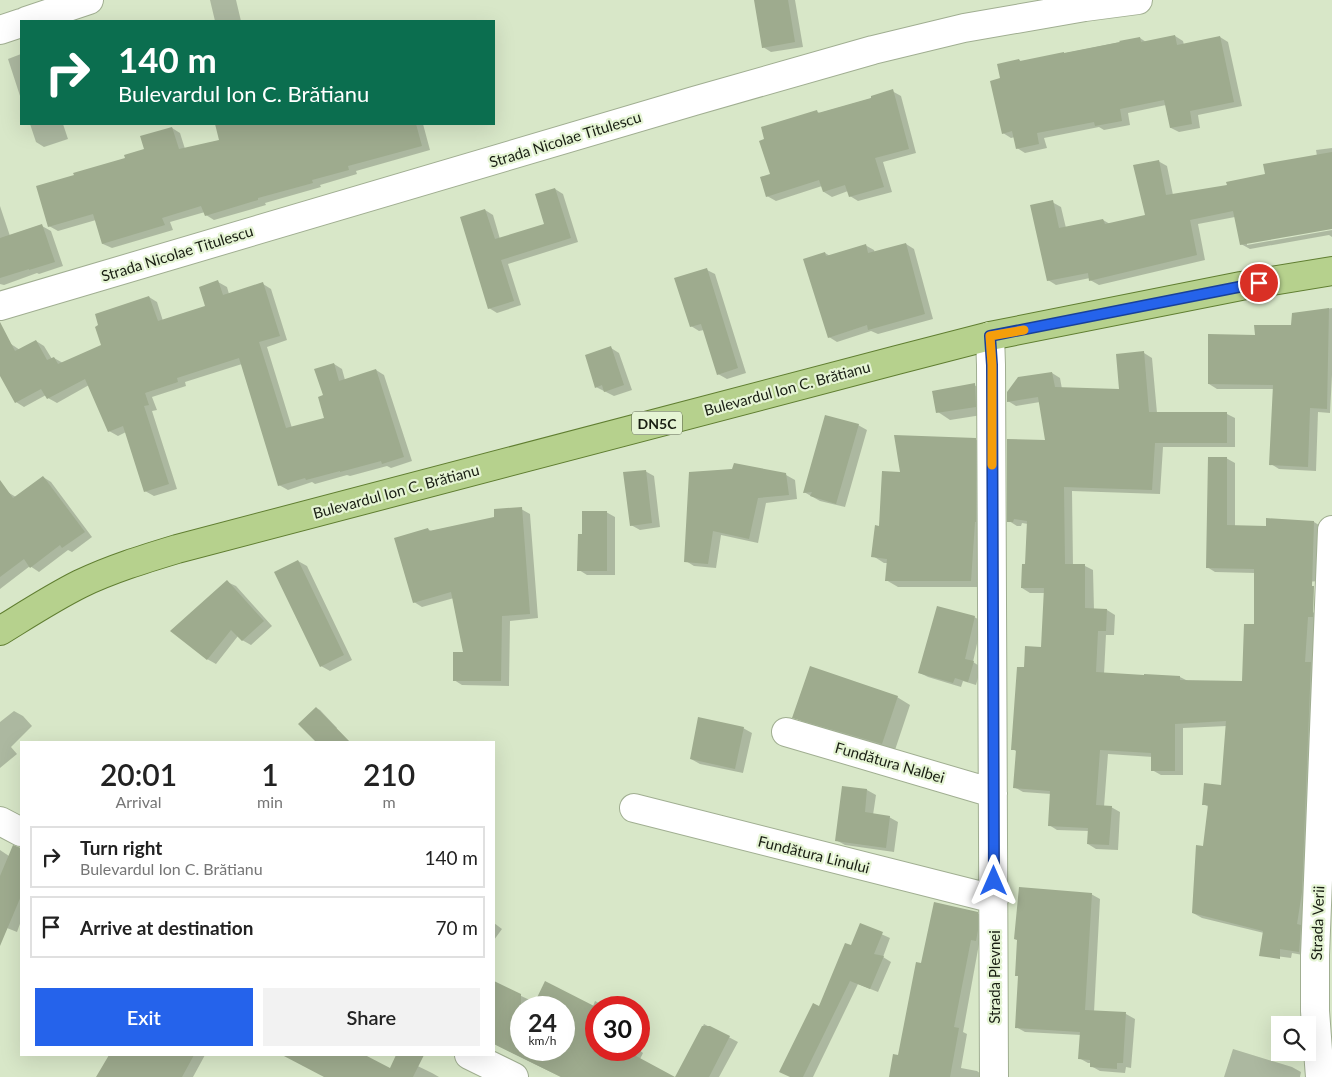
<!DOCTYPE html>
<html lang="en">
<head>
<meta charset="utf-8">
<style>
	:root { --surface:#fff; --page:#f2f2f2; --text:#222; --muted:#767676; --line:#e0e0e0; --accent:#2563eb }
	body { margin:0; font-family:Lato,sans-serif; background:var(--page); color:var(--text); height:100vh; display:flex; flex-direction:column; font-size:19px; white-space:nowrap }
	* { box-sizing:border-box; margin:0 }
	p { font-size:16px; color:var(--muted) }
	.icon { flex:none; width:28px; height:28px; fill:none; stroke:currentColor; stroke-width:2; stroke-linecap:round; stroke-linejoin:round }
	.map { position:relative; flex:1; overflow:hidden }
	.sheet { position:absolute; left:20px; top:741px; width:475px; height:315px; display:flex; flex-direction:column; background:var(--surface); border-radius:0px; box-shadow:0 5px 20px #0002 }
	.sheet>* { flex:none }
	.hud { position:absolute; left:20px; top:20px; width:475px; height:105px; border-radius:0px; box-shadow:0 5px 20px #0002; background:#0b6e4f; color:#fff; overflow:hidden }
	.tools { position:absolute; left:1271px; top:1016px; display:grid; gap:10px }
	.tools a { display:grid; place-items:center; width:45px; height:45px; border-radius:0px; background:var(--surface); box-shadow:0 5px 20px #0002; font-size:25px }
	.speed { position:absolute; left:510px; top:996px; display:flex; gap:10px; font-size:25px; font-weight:700; text-align:center }
	.speed>* { display:grid; place-content:center; width:65px; height:65px; border-radius:50%; background:var(--surface); box-shadow:0 5px 20px #0002; line-height:1 }
	.speed small { font-size:12px; font-weight:400 }
	.speed .limit { border:8px solid #d22; background:#fff; color:#111 }
	.pin { position:absolute; display:grid; place-items:center; width:42px; height:42px; color:#fff; margin:-21px; border:2px solid #fff; border-radius:50%; box-shadow:0 1px 5px #0007 }
	.me { position:absolute; width:55px; margin:-28px; rotate:0deg; stroke-linejoin:round; filter:drop-shadow(0 0 4px #0008) }
	.turn { display:flex; align-items:center; gap:18px; height:105px; padding:0 15px; font-size:22px }
	.turn .icon { width:65px; height:65px; stroke-width:2.5 }
	.turn b { display:block; font-size:35px; line-height:42px }
	.eta { display:flex; justify-content:space-evenly; align-items:center; height:85px; text-align:center }
	.eta b { font-size:30px; font-weight:600; line-height:35px }
	.action { display:flex; gap:10px; margin-top:auto; padding:10px 15px }
	.action a { flex:1; height:58px; border-radius:0px; background:var(--accent); color:#fff; font-size:20px; font-weight:600; line-height:58px; text-align:center }
	.action a+a { background:var(--page); color:var(--text) }
	ul { padding:0; list-style:none }
	li { display:flex; align-items:center; gap:15px; height:62px; margin:0 10px 8px; padding:0 5px; border:2px solid var(--line); border-radius:0px }
	li div { flex:1 }
	li b { display:block; font-size:19px }
	li em { font-style:normal }
	.map>svg:first-child { display:block }
	.shadow { fill:#0003; fill-rule:evenodd }
	.building { fill:#9eab8e }
	.lines { fill:none; stroke-linecap:round; stroke-linejoin:round }
	.minor-casing { stroke:#a0ae91; stroke-width:30 }
	.major-casing { stroke:#607e31; stroke-width:30 }
	.minor { stroke:#fff; stroke-width:28 }
	.major { stroke:#b6d18d; stroke-width:28 }
	.route-casing { stroke:#184099; stroke-width:12 }
	.route { stroke:#2563eb; stroke-width:9 }
	.slow { stroke:#f59e0b; stroke-width:9 }
	.labels { text-anchor:middle; dominant-baseline:central; stroke-width:4.5; stroke-linejoin:round; paint-order:stroke }
	.shield { fill:#e5f4d4; stroke:#565e4d; stroke-width:1 }
	.shield-label { font-size:14px; font-weight:bold; fill:#191e13 }
	.street-label { font-size:15px; fill:#191e13; stroke:#e5f4d4 }
</style>
</head>
<body>
<div class="map">
<svg width="1332" height="1077" viewBox="0 0 1332 1077">
	<rect width="100%" height="100%" fill="#d8e7c8"/>
	<path class="shadow" d="M210,0H236L241,21H215Z
		M756,0H795L803,47L771,52L763,47Z
		M1175,36L1183,41L1184,45L1220,37L1228,42L1242,106L1198,115L1200,128L1179,132L1171,128L1166,105L1128,113L1130,125L1104,130L1099,127L1044,138L1047,148L1025,153L1017,148L1015,137L1011,138L1003,133L1001,79L1019,60L1022,62L1140,38L1146,42Z
		M21,54V99L8,59Z
		M892,91L901,96L916,153L883,162L892,192L858,201L850,196L848,191L832,197L824,192L822,186L776,201L767,196L771,175L817,112L820,113L873,98Z
		M30,124H63L68,139L44,147L36,142Z
		M225,124H423L430,150L356,171L357,174L320,185L321,187L265,203L266,205L214,220L206,215L205,212L170,222L173,230L112,248L103,244L96,220L58,231L49,226L127,159L145,150L172,128L180,133L185,149L221,140L217,126Z
		M1332,148V228L1247,242V245L1332,230V237L1329,235L1250,249L1241,244L1235,217L1198,224L1205,260L1099,285L1090,280V278L1056,285L1048,280L1052,202L1061,207L1066,228L1103,220L1110,224L1146,216L1158,161L1167,166L1173,195L1228,186L1266,175L1317,156L1316,150Z
		M555,189L563,194L578,242L508,264L521,305L497,313L489,308L485,210L493,215L500,239L546,225Z
		M0,206L10,236L42,226L51,231L63,266L39,274L37,273L4,285L0,284Z
		M906,244L914,249L933,319L878,334L871,331L837,342L829,337L825,253L830,256L865,245L874,250L875,253Z
		M707,270L715,274L746,373L727,379L718,374L704,330L699,331L691,326Z
		M218,282L227,287L229,294L263,284L271,289L287,340L267,347L292,428L326,419L324,396L334,364L342,369L345,380L376,370L384,375L412,461L391,468L387,466L350,476L347,475L315,484L312,482L288,490L279,485L242,364L185,382L186,386L152,397L157,410L152,411L177,489L154,496L145,491L126,432L118,436L109,431L89,385L57,403L48,398L46,395L24,407L16,402L0,373V350L11,344L20,350L36,341L44,346L52,359L54,358L63,363L102,346L149,297L157,302L163,321L207,307Z
		M1332,308V375L1330,413L1318,412L1316,471L1279,469L1271,464L1274,389H1217L1209,384L1256,336L1293,326V315Z
		M611,348L619,353L632,390L614,396L596,387Z
		M1144,353L1152,358L1157,413L1227,414L1235,418V447H1163L1160,494L1072,491L1073,566H1085L1093,570L1094,610H1107L1115,615L1114,635H1106L1104,674L1180,677L1188,681L1243,682L1255,625L1308,609L1316,614L1308,956L1292,953L1291,958L1269,955L1264,933L1202,918L1193,913L1204,848L1209,807L1203,804L1222,786L1227,726L1183,728V775H1161L1152,770L1153,757L1108,754L1104,807H1111L1120,812L1118,850L1096,849L1088,844L1089,831L1057,830L1049,825L1051,794L1023,792L1014,787L1017,752L1013,749L1026,668L1043,648L1045,593H1030L1022,588L1026,566L1028,524L1022,523L1021,526H1017L1009,521L1046,441L1040,402L1016,406L1008,401L1052,373L1060,378L1062,389L1120,390Z
		M974,385L987,392L988,414L950,420L938,412Z
		M858,425L867,430L845,507L820,501L804,492Z
		M975,439L987,446L982,587H898L886,580L888,563H884L873,556L901,473Z
		M1226,458L1235,463V527L1267,528L1314,522L1322,527L1320,581L1264,585L1255,573L1215,572L1207,567Z
		M645,471L654,476L660,527L640,530L631,525Z
		M733,471L786,475L795,480L797,499L766,503L758,543L721,535L716,568L694,566L686,561Z
		M43,477L51,482L92,537L72,552L68,550L39,572L30,566L0,589V500L9,493L16,497Z
		M521,509L530,514L538,618L510,621L509,686L462,685L454,680L464,653L454,598L422,607L414,602L428,529L431,531L496,518Z
		M606,512L615,517V575H587L579,570L583,536Z
		M298,561L307,566L352,660L330,671L321,666Z
		M227,582L236,586L272,626L251,645L242,640L238,636L216,664L207,659Z
		M974,617L982,621L973,662L981,667L976,685L963,681L961,687L928,677L920,673Z
		M897,697L910,705L895,750L807,724L794,717Z
		M316,708L320,710L337,728L322,742L317,741Z
		M14,711L23,716L32,726L11,747L17,754L0,768V722Z
		M743,728L752,733L743,773L700,764L691,759Z
		M843,787L867,790L876,795L873,815L889,817L898,822L894,852L845,845L836,840Z
		M0,850L21,864V921L17,932L7,928L0,943Z
		M1091,894L1100,899L1094,1012L1126,1014L1135,1019L1131,1068L1126,1067L1125,1073L1100,1071L1091,1066V1063H1088L1079,1058L1081,1035L1025,1032L1016,1027Z
		M977,913L986,918L984,945L979,944L963,1032L967,1034L961,1068L977,1071L985,1077H893L922,965Z
		M494,923L502,929L494,940Z
		M861,925L890,938L883,957L891,962L878,992L858,984L813,1077H792L819,1007L852,947Z
		M494,983L536,1003L593,1006L595,1001L609,1008H596V1050H639L643,1053L640,1059L673,1077H561L494,1044ZM521,1008H564V1050H521Z
		M704,1024L738,1042L719,1077H677Z
		M1233,1049L1292,1067L1301,1072L1300,1077H1224Z
		M110,1055H205L193,1077H108Z
		M397,1056L432,1073L439,1077H387Z"/>
	<path class="building" d="M754,0H788L795,42L762,48Z
		M1175,35L1177,45L1220,36L1234,102L1190,111L1192,124L1170,128L1164,100L1120,109L1122,121L1095,126L1094,122L1037,133L1039,144L1016,149L1012,131L1002,134L990,81L1000,78L997,64L1019,59L1020,61L1064,52V53L1120,42L1119,41L1140,37L1141,42Z
		M893,89L909,149L875,158L884,187L849,197L845,185L823,192L819,180L766,197L760,177L770,174L759,141L764,139L761,127L817,110L818,113L871,98V96Z
		M215,124H416L422,146L348,166L349,170L312,180L313,183L258,198V200L205,216L201,206L162,218L165,225L102,244L93,214L48,227L36,186L74,175L73,173L125,158L124,155L144,149L140,136L172,127L179,149L219,140Z
		M1332,152V229L1240,245L1233,211L1190,220L1197,255L1089,281L1088,273L1047,281L1030,205L1053,200L1059,228L1103,219L1105,224L1145,215L1133,165L1159,160L1166,195L1227,185L1226,182L1265,174L1263,164Z
		M555,188L571,238L501,260L514,301L488,309L460,217L485,209L495,239L544,224L535,194Z
		M42,224L55,262L29,270V269L0,278V238Z
		M906,243L925,314L868,330L867,325L828,338L803,259L825,252L826,256L866,244L868,253Z
		M707,268L738,368L717,375L701,324L690,327L674,278Z
		M218,280L223,295L263,282L280,336L259,342L286,428L324,418L318,397L323,395L314,369L334,363L339,381L376,369L404,457L382,464L381,461L340,472V471L306,480L305,478L278,486L239,358L177,378L178,382L145,393L149,405L144,406L169,484L144,492L123,426L108,432L85,379L47,399L41,389L15,403L0,376V322L15,351L36,340L47,360L54,357L58,364L101,345L95,327L98,325L95,314L149,296L158,321L205,306L199,287Z
		M1329,308L1327,409L1310,408L1308,467L1269,465L1273,385L1208,384V334L1255,335L1254,325H1291L1292,313Z
		M611,346L624,385L604,392L602,385L595,388L585,355Z
		M1144,351L1149,412H1227V443H1155L1152,490L1064,487L1065,564H1085V608L1107,609L1106,631H1098L1096,672L1144,675V674L1180,676V680L1242,681L1244,624H1254V569L1206,568L1208,457H1227V525L1266,526V518L1314,521L1312,586H1314L1313,617H1308L1305,662H1311L1302,892L1297,924L1301,925L1299,952L1280,949V959L1259,956L1263,931L1192,913L1196,845L1203,846L1208,805H1202L1204,783L1221,785L1226,721L1175,724V771H1151V753L1100,750L1096,805L1112,806L1109,845L1087,844L1088,828L1048,826L1050,791L1013,788L1016,750H1011L1017,667H1024L1025,646L1041,647L1044,588H1021L1022,564H1025L1027,521L1014,519L1013,522H1007V439L1045,440L1038,397L1007,402V392L1018,377L1052,372L1055,387L1119,389L1116,354Z
		M975,383L976,407L936,413L932,391Z
		M825,415L859,424L836,504L810,496L812,492L803,493Z
		M894,435L976,438V522H975L971,581H885L887,559L871,557L875,525L879,526L882,471L900,472Z
		M734,463L786,473L789,495L758,498L749,539L713,531L708,564L684,562L689,472L732,469Z
		M646,470L652,523L630,526L623,472Z
		M43,476L85,532L62,548L60,545L30,568L24,559L0,577V480L13,498Z
		M522,507L530,614L502,616L501,681H453V652H463L451,592L413,603L394,538L428,528L429,531L494,517V509Z
		M582,511H607V571H577L578,534H582Z
		M298,560L344,655L320,667L274,572Z
		M227,580L264,621L242,641L231,630L207,660L170,631Z
		M937,606L975,616L965,659L974,661L968,682L955,678L953,683L918,673Z
		M810,666L898,696L882,744L792,718Z
		M316,707L350,742H316L298,724Z
		M698,717L744,727L735,769L690,759Z
		M842,786L867,789L865,812L890,816L886,848L835,841Z
		M13,845L21,848V896L0,946V876Z
		M1019,887L1092,893L1085,1010L1126,1012L1123,1063H1117V1069L1090,1067V1060L1078,1059L1080,1032L1015,1028L1018,976H1015L1017,940L1014,939Z
		M934,902L978,912V930L976,941L971,940L954,1027L959,1028L950,1077H889L893,1054L898,1055L916,962L921,963Z
		M860,923L883,932L874,954L884,956L870,989L850,981L803,1077H790L779,1072L813,1003L819,1006L845,943L851,945Z
		M494,981L521,994V1050H564V1008H532L545,981L598,1008H596V1050H625L675,1077L702,1026H710L730,1036L709,1077H561L494,1044Z
		M109,1055H194L182,1077H96Z
		M282,1055H365L390,1068L396,1055H424L413,1077H324Z"/>
	<g class="lines">
		<defs>
			<path id="minor" d="M26,21L89,0
				M0,30L21,23
				M0,306L694,101L873,50L964,28L1085,7L1138,0
				M990,336L991,365L994,1077
				M786,732L993,793
				M634,808L994,899
				M0,821L21,832
				M469,1055L514,1077
				M1320,1077L1315,1011V955L1332,530"/>
			<path id="major" d="M0,631C26,615 52,598 80,584C111,569 144,559 177,549L897,360L990,336L1241,286L1332,271"/>
		</defs>
		<use href="#minor" class="minor-casing"/>
		<use href="#major" class="major-casing"/>
		<use href="#minor" class="minor"/>
		<use href="#major" class="major"/>
	</g>
	<g class="lines">
		<defs>
			<path id="route" d="M994,881L992,365L990,336L1259,283"/>
		</defs>
		<use href="#route" class="route-casing"/>
		<use href="#route" class="route"/>
		<path class="slow" d="M992,465V365L990,336L1024,330"/>
	</g>
	<g class="labels">
		<rect class="shield" x="632" y="411.5" width="50" height="23" rx="4"/>
		<g class="shield-label">
			<text x="657" y="423">DN5C</text>
		</g>
		<g class="street-label">
			<text transform="translate(565 139) rotate(-17)">Strada Nicolae Titulescu</text>
			<text transform="translate(177 253) rotate(-17)">Strada Nicolae Titulescu</text>
			<text transform="translate(787 388) rotate(-15)">Bulevardul Ion C. Brătianu</text>
			<text transform="translate(396 491) rotate(-15)">Bulevardul Ion C. Brătianu</text>
			<text transform="translate(890 762) rotate(16)">Fundătura Nalbei</text>
			<text transform="translate(814 854) rotate(14)">Fundătura Linului</text>
			<text transform="translate(1317 923) rotate(-88)">Strada Verii</text>
			<text transform="translate(994 977) rotate(-90)">Strada Plevnei</text>
		</g>
	</g>
</svg>
<div class="tools">
<a><svg class="icon" aria-label="search" viewBox="0 0 24 24"><circle cx="10" cy="10" r="6"/><path d="M15 15l6 6"/></svg></a>
</div>
<div class="speed"><div>24<small>km/h</small></div><div class="limit">30</div></div>
<div class="pin" style="left:1259px;top:283px;background:#d93025"><svg class="icon" aria-label="arrive" viewBox="0 0 24 24"><path d="M6 21V4h12l-3 4 3 4H6"/></svg></div>
<svg class="me" style="left:994px;top:881px" viewBox="-20 -20 40 40"><path d="M0-17L14 15 0 8-14 15z" fill="#2563eb" stroke="#fff" stroke-width="4"/></svg>
<div class="hud">
<div class="turn"><svg class="icon" aria-label="right" viewBox="0 0 24 24"><path d="M7 20v-9h11M14 6l5 5-5 5"/></svg><div><b>140 m</b>Bulevardul Ion C. Brătianu</div></div>
</div>
<section class="sheet">
<div class="eta">
<div><b>20:01</b><p>Arrival</p></div>
<div><b>1</b><p>min</p></div>
<div><b>210</b><p>m</p></div>
</div>
<ul>
<li><svg class="icon" aria-label="right" viewBox="0 0 24 24"><path d="M7 20v-9h11M14 6l5 5-5 5"/></svg><div><b>Turn right</b><p>Bulevardul Ion C. Brătianu</p></div><em>140 m</em></li>
<li><svg class="icon" aria-label="arrive" viewBox="0 0 24 24"><path d="M6 21V4h12l-3 4 3 4H6"/></svg><div><b>Arrive at destination</b></div><em>70 m</em></li>
</ul>
<div class="action"><a>Exit</a><a>Share</a></div>
</section>
</div>
</body>
</html>
